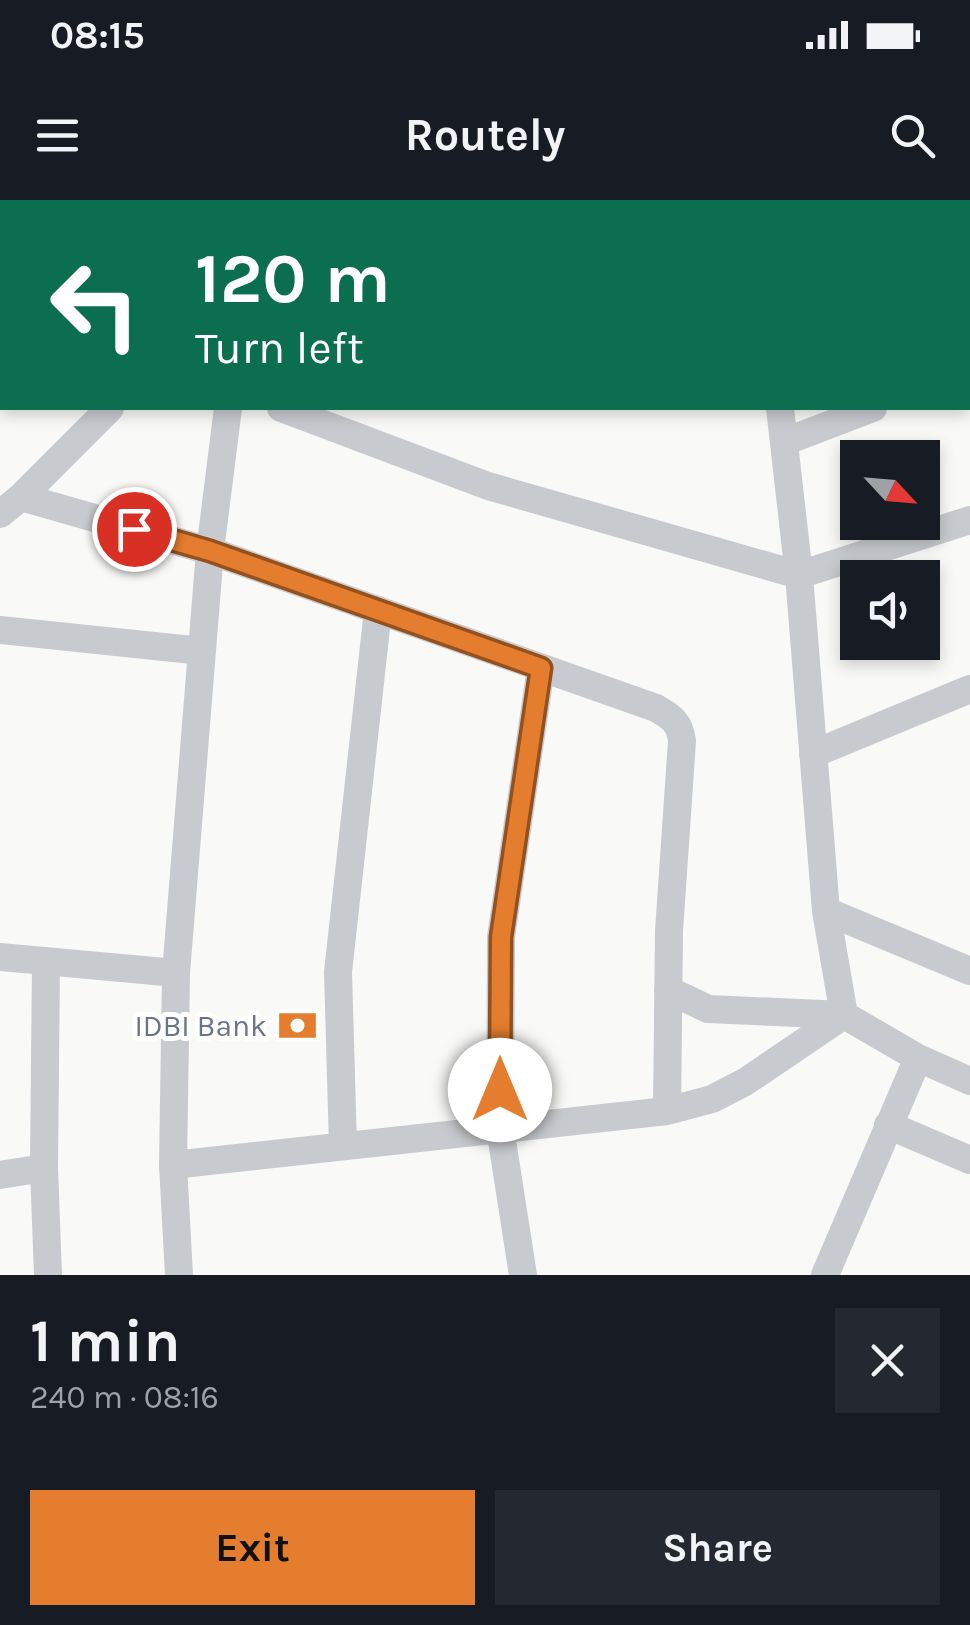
<!DOCTYPE html>
<html lang="en">
<head>
<meta charset="utf-8">
<style>
	:root { --surface:#171b24; --page:#242831; --text:#f1f3f6; --muted:#9ea1a6; --accent:#e47d2d }
	body { margin:0; font-family:Karla,sans-serif; background:var(--page); color:var(--text); height:100vh; display:flex; flex-direction:column; font-size:38px; white-space:nowrap }
	* { box-sizing:border-box; margin:0 }
	p { font-size:32px; color:var(--muted) }
	.icon { flex:none; width:55px; height:55px; fill:none; stroke:currentColor; stroke-width:2; stroke-linecap:round; stroke-linejoin:round }
	.map { position:relative; height:1075px; overflow:hidden }
	.panel { display:flex; flex-direction:column; background:var(--surface); flex:1 }
	.panel>* { flex:none }
	.top-card { position:absolute; left:0px; top:0px; width:970px; height:210px; box-shadow:0 5px 15px #0003; background:#0b6e4f; color:#fff; overflow:hidden }
	.needle { width:65px; rotate:116deg }
	.tools { position:absolute; left:840px; top:240px; display:grid; gap:20px }
	.tools a { display:grid; place-items:center; width:100px; height:100px; border-radius:0px; background:var(--surface); box-shadow:0 5px 15px #0003; font-size:50px }
	.pin { position:absolute; display:grid; place-items:center; width:85px; height:85px; color:#fff; margin:-42px; border:5px solid #fff; border-radius:50%; box-shadow:0 2px 10px #0007 }
	.me { position:absolute; width:110px; margin:-55px; rotate:0deg; stroke-linejoin:round; filter:drop-shadow(0 0 8px #0008) }
	.turn { display:flex; align-items:center; gap:35px; height:210px; padding:0 30px; font-size:45px }
	.turn .icon { width:130px; height:130px; stroke-width:2.5 }
	.turn b { display:block; font-size:70px; line-height:85px }
	.round { display:grid; place-items:center; flex:none; width:105px; height:105px; border-radius:0px; background:var(--page) }
	.headline { display:flex; align-items:center; justify-content:space-between; height:170px; padding:0 30px }
	h1 { font-size:60px; font-weight:700; line-height:75px }
	.action { display:flex; gap:20px; margin-top:auto; padding:20px 30px }
	.action a { flex:1; height:115px; border-radius:0px; background:var(--accent); color:#111; font-size:40px; font-weight:700; line-height:115px; text-align:center }
	.action a+a { background:var(--page); color:var(--text) }
	.status { display:flex; justify-content:space-between; align-items:center; height:70px; padding:0 50px; background:var(--surface); direction:ltr }
	.status svg { height:28px; fill:currentColor }
	header { display:flex; justify-content:space-between; align-items:center; height:130px; padding:0 30px; background:var(--surface); font-size:45px; font-weight:700 }
	.map>svg:first-child { display:block }
	.lines { fill:none; stroke-linecap:round; stroke-linejoin:round }
	.secondary-casing { stroke:#babdc3; stroke-width:42 }
	.minor { stroke:#c7cace; stroke-width:28 }
	.secondary { stroke:#fff; stroke-width:38 }
	.route-casing { stroke:#94511d; stroke-width:25 }
	.route { stroke:#e47d2d; stroke-width:18 }
	.labels { text-anchor:middle; dominant-baseline:central; stroke-width:10; stroke-linejoin:round; paint-order:stroke }
	.poi-label { font-size:30px; fill:#697488; stroke:#fff; text-anchor:end }
</style>
</head>
<body>
<div class="status"><b>08:15</b><svg viewBox="0 0 49 12"><path d="M0 12V9h3v3zM5 12V6h3v6zM10 12V3h3v9zM15 12V0h3v12zM26 1h20v11H26zM47 4h2v5h-2z"/></svg></div>
<header><svg class="icon" aria-label="menu" viewBox="0 0 24 24"><path d="M4 6h16M4 12h16M4 18h16"/></svg>Routely<svg class="icon" aria-label="search" viewBox="0 0 24 24"><circle cx="10" cy="10" r="6"/><path d="M15 15l6 6"/></svg></header>
<div class="map">
<svg width="970" height="1075" viewBox="0 0 970 1075">
	<rect width="100%" height="100%" fill="#f9f9f7"/>
	<g class="lines">
		<defs>
			<path id="secondary" d="M49,2L51,0
				M93,2L95,0
				M0,53L2,51
				M0,98L2,95"/>
		</defs>
		<use href="#secondary" class="secondary-casing"/>
		<path class="minor" d="M758,0L759,2
			M869,0V2
			M318,1L324,2
			M396,2L398,0
			M969,170L970,156
			M281,208L488,286L799,375L780,208
			M784,242L873,208
			M21,297L210,351L656,508C672,517 680,523 682,541L669,731L667,911
			M0,314L21,297L110,208
			M0,430L202,451
			M813,554L970,489
			M826,711L970,771
			M0,757L176,773L210,351L228,208
			M46,761L44,968L48,1075
			M176,773L173,965L179,1075
			M668,790L708,809L844,815
			M918,858L844,815L826,711L799,375L970,320
			M888,925L970,960
			M343,946L338,772L378,410
			M173,965L667,911L712,899L745,882L844,815
			M0,975L44,968
			M523,1075L500,928L501,737L541,468
			M825,1075L918,858L970,881"/>
		<use href="#secondary" class="secondary"/>
	</g>
	<g class="lines">
		<defs>
			<path id="route" d="M134,329L210,351L541,468L501,737L500,890"/>
		</defs>
		<use href="#route" class="route-casing"/>
		<use href="#route" class="route"/>
	</g>
	<defs>
		<symbol id="bank-bare" viewBox="-9 -9 18 18"><path d="M-6-4H6V4H-6ZM0-2.3a2.3 2.3 0 1 0 0 4.6a2.3 2.3 0 1 0 0-4.6Z" fill="#e47d2d" stroke="#fff" stroke-width="2.5" paint-order="stroke"/></symbol>
	</defs>
	<g fill-rule="evenodd">
		<use href="#bank-bare" x="270" y="798" width="55" height="55"/>
	</g>
	<g class="labels">
		<g class="poi-label">
			<text x="267" y="826">IDBI Bank</text>
		</g>
	</g>
</svg>
<div class="tools">
<a><svg class="needle" viewBox="-14 -14 28 28"><path d="M0-13l5 13h-10z" fill="#e53935"/><path d="M0 13l5-13h-10z" fill="#9ea1a6"/></svg></a>
<a><svg class="icon" aria-label="sound" viewBox="0 0 24 24"><path d="M4 9h4l5-4v14l-5-4H4zM17 9q2 3 0 6"/></svg></a>
</div>
<div class="pin" style="left:134px;top:329px;background:#d93025"><svg class="icon" aria-label="arrive" viewBox="0 0 24 24"><path d="M6 21V4h12l-3 4 3 4H6"/></svg></div>
<svg class="me" style="left:500px;top:890px" viewBox="-20 -20 40 40"><circle r="19" fill="#fff"/><path d="M0-13L10 11 0 6-10 11z" fill="#e47d2d"/></svg>
<div class="top-card">
<div class="turn"><svg class="icon" aria-label="left" viewBox="0 0 24 24"><path d="M17 20v-9H6M10 6l-5 5 5 5"/></svg><div><b>120 m</b>Turn left</div></div>
</div>
</div>
<section class="panel">
<div class="headline"><div><h1>1 min</h1><p>240 m · 08:16</p></div><a class="round"><svg class="icon" aria-label="close" viewBox="0 0 24 24"><path d="M6 6l12 12M18 6L6 18"/></svg></a></div>
<div class="action"><a>Exit</a><a>Share</a></div>
</section>
</body>
</html>
